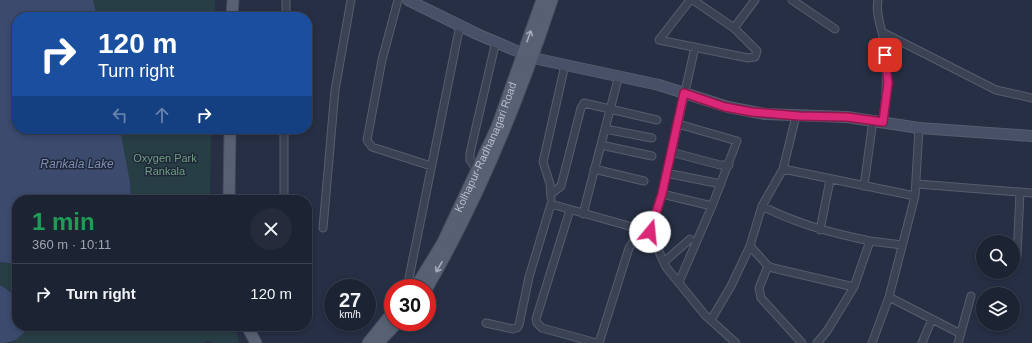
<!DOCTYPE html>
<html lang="en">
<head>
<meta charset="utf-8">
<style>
	:root { --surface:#1c2333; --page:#252b3b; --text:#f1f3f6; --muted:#a0a4ac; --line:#3a404e }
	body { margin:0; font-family:Helvetica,sans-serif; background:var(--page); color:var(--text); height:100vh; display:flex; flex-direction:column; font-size:15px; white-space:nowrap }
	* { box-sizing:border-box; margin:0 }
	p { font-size:13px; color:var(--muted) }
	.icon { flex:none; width:22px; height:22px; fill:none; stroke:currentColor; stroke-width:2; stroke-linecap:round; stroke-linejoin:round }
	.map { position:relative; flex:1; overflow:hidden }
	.panel { position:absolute; left:12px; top:195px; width:300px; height:136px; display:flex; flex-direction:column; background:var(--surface); border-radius:16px; box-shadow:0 2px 6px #0003,0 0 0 1px var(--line) }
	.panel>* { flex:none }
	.top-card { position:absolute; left:12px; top:12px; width:300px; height:122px; border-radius:16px; box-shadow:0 2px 6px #0003,0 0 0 1px var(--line); background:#1a4fa0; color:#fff; overflow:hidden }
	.buttons { position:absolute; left:976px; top:235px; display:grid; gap:8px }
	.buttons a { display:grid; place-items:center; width:44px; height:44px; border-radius:50%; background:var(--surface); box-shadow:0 2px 6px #0003,0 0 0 1px var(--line); font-size:20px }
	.speed { position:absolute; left:324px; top:279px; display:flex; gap:8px; font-size:20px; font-weight:700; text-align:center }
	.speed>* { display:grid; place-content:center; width:52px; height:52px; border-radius:50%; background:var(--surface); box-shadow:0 2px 6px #0003,0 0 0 1px var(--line); line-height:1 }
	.speed small { font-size:10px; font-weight:400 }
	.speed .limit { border:6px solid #d22; background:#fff; color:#111 }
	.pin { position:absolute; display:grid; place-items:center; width:34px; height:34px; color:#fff; margin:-17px; border-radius:8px; box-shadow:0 2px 6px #0006 }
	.me { position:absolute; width:44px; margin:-22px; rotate:17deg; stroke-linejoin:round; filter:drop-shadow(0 0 3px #0008) }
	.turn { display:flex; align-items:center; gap:14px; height:84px; padding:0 20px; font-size:18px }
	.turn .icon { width:52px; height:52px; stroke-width:2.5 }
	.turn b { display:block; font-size:28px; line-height:34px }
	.lanes { display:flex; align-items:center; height:38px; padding:0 20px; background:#0003; justify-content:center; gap:20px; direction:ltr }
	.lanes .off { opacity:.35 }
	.round { display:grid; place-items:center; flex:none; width:42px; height:42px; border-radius:21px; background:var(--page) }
	.overview { display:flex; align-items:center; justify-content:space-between; height:68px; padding:0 20px }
	h1 { font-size:24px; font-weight:600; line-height:30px; color:#1e9e55 }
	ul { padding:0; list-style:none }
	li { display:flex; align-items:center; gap:12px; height:60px; padding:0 20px; border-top:1px solid var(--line) }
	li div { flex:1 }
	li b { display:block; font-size:15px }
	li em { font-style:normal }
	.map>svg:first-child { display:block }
	.green { fill:#283e45 }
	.water { fill:#3b4a6d }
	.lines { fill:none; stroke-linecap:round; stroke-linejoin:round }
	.street-casing { stroke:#565d6e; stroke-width:9 }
	.secondary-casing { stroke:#565d6e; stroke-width:12 }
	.primary-casing { stroke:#444b5d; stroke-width:13 }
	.street { stroke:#3a4253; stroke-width:7 }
	.secondary { stroke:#485067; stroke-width:10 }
	.primary { stroke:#586173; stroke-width:11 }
	.oneway { stroke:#a5abbb }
	.route-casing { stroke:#8e194d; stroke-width:10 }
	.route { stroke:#db2777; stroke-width:7 }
	.labels { text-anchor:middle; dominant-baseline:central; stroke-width:3; stroke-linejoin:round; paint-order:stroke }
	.street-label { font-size:11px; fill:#b8bdcd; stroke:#1f2739 }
	.park-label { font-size:11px; fill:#6e9f7f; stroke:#1f2739 }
	.water-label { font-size:12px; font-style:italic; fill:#7e8fb5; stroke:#1f2739 }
</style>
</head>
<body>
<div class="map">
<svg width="1032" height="343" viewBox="0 0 1032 343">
	<rect width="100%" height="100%" fill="#262f44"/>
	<path class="green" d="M93,0H215V17H97Z
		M120,129H211L210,200H131L130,182Z
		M0,262L17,264V298L13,292L0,285Z
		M30,326H234L239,341L238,343H213L207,341L204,343H10L20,337Z"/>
	<path class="water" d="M0,0H93L97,17H17V129H120L130,182L131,200H17V264L0,262Z
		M0,285C22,297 17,303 17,326H30C20,337 16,343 0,343Z"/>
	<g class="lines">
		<defs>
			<path id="street" d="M398,0L382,60L367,140L372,147L431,166
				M690,0L659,40L748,58L755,57L757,51L734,28L693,0
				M792,0L835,29
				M878,0C875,14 882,28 884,42C888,71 887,94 883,122
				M286,17V0
				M734,28L755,0
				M882,32L996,90L1032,98
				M695,47L662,194L650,232L666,267L705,315L736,343
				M678,124L737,141L712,206L679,282
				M605,129L652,138
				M601,145L652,156
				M671,152L720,165H729
				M594,169L644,181
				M783,169L915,196
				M477,170L470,160V153L496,41
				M666,173L721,184
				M917,184L1032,193
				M864,186L873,120
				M551,194L561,186L581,108L584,103L657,120
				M662,194L712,206
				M551,198L550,184L543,162L565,65
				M284,200V129
				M762,206C797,224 832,233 870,241
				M570,210L536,319L537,323L542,328L597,343
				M583,214L619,75
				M323,228L335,90L351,0
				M820,230L830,180
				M750,246L768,266L773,268L854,287
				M1017,256L1020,192
				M664,262L690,239
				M768,266L759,288L761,298L802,343
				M407,288L460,25
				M889,297L961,334
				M711,320L731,286L750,246L762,206L783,169L796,116
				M486,323L513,329L517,328L519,325L529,277L551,204L650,232
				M599,343L629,248L641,230
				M817,343L827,331L854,287L870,241L902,245
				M872,343L889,297L915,196L919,128
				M922,343L932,319
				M958,343L971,296"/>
			<path id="secondary" d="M408,0L477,34L533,58L659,85L728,107L765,114L847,117L919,128L1032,136"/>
			<g id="primary">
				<path d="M232,17L233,0"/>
				<path d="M229,200L230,129"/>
				<path id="s1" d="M415,288L442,244L497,127L542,0"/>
				<path d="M427,288C480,197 519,100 552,0"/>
				<path d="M247,326L256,343"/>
				<path d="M368,343L393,312"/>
				<path d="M378,343L398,322"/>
			</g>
		</defs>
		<use href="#street" class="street-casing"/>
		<use href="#secondary" class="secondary-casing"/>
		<use href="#primary" class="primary-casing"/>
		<use href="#street" class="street"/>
		<use href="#secondary" class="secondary"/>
		<use href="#primary" class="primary"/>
	</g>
	<defs><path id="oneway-shaft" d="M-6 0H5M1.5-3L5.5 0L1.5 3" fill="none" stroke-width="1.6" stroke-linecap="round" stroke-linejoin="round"/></defs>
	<g class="oneway">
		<use href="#oneway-shaft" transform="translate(529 36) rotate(-70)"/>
		<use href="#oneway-shaft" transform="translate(439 267) rotate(120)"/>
	</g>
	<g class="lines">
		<defs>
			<path id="route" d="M650,232L662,194L684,93L725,107L752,112L799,116L847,117L883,122L888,83L885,55"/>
		</defs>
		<use href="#route" class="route-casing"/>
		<use href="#route" class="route"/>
	</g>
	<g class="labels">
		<g class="street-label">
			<text stroke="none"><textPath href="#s1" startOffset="158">Kolhapur-Radhanagari Road</textPath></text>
		</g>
		<g class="park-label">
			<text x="165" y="158">Oxygen Park<tspan x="165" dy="13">Rankala</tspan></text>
		</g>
		<g class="water-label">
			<text x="77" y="164">Rankala Lake</text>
		</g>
	</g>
</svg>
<div class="buttons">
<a><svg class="icon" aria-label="search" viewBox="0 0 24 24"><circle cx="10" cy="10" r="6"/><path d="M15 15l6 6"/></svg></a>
<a><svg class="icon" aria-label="layers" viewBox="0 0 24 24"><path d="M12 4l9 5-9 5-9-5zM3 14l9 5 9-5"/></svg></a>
</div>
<div class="speed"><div>27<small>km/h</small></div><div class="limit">30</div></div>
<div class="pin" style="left:885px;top:55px;background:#d93025"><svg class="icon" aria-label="arrive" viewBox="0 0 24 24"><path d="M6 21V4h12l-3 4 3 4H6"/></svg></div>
<svg class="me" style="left:650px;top:232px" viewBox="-20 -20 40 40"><circle r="19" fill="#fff"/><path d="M0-13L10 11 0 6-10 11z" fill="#db2777"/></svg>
<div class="top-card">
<div class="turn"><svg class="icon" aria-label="right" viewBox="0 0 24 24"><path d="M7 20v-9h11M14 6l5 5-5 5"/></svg><div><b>120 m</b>Turn right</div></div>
<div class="lanes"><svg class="icon off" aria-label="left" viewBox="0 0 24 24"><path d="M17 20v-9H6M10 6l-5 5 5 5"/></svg><svg class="icon off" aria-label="ahead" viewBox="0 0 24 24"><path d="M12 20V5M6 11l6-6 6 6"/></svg><svg class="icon" aria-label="right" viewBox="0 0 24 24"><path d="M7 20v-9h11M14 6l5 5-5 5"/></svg></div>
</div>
<section class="panel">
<div class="overview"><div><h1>1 min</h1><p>360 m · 10:11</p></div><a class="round"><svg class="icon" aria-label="close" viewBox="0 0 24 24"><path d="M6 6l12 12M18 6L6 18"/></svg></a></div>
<ul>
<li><svg class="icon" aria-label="right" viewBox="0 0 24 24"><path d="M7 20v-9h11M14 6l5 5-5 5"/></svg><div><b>Turn right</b></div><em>120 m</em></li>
</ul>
</section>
</div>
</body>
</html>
